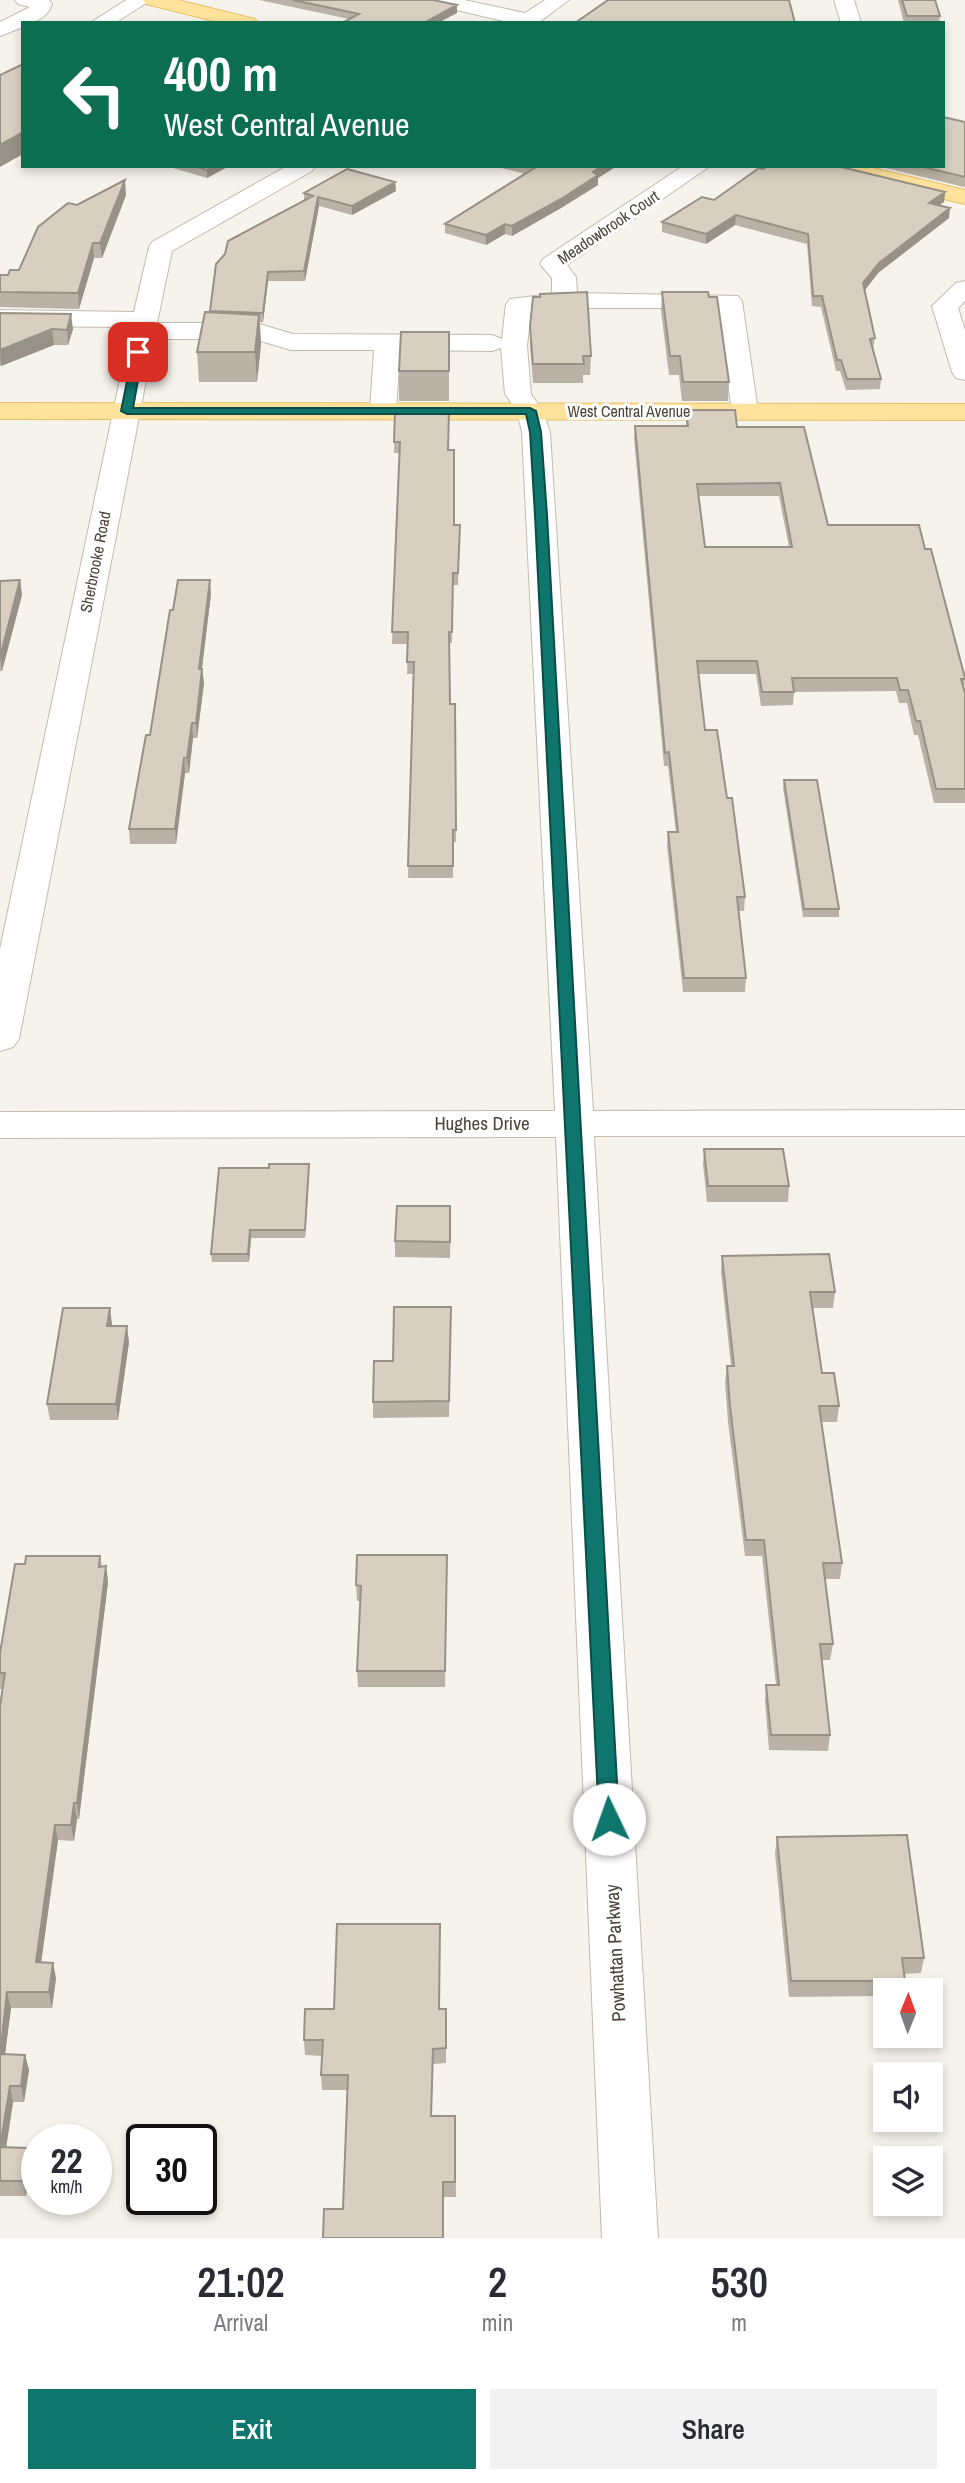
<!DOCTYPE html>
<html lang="en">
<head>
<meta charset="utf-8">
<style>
	:root { --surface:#fff; --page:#f2f2f3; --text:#2b2b33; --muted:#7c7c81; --accent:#0f766e }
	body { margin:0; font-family:"Archivo Narrow",sans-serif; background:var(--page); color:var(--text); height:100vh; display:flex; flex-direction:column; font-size:26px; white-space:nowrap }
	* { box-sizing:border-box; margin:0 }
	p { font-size:23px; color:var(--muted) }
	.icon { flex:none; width:38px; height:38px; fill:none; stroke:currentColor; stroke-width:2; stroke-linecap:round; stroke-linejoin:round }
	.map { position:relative; height:2238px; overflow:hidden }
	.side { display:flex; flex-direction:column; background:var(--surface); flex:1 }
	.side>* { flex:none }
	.hud { position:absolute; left:21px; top:21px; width:924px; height:147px; border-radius:0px; box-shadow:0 4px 10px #0003; background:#0b6e4f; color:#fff; overflow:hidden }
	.needle { width:46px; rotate:1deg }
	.buttons { position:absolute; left:873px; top:1978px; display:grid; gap:14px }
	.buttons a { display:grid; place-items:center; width:70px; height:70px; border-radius:0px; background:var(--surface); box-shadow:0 4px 10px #0003; font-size:35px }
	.speed { position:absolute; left:21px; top:2124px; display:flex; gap:14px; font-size:35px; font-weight:700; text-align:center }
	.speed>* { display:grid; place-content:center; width:91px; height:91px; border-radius:50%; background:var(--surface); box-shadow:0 4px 10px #0003; line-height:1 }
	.speed small { font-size:18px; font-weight:400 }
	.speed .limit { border:4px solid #111; border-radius:10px; background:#fff; color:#111 }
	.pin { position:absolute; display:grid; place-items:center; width:60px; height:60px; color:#fff; margin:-30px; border-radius:14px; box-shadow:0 4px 10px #0006 }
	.me { position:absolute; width:77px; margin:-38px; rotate:357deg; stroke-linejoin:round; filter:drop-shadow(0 0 5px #0008) }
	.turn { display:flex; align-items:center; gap:24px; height:147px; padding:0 28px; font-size:32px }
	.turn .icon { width:91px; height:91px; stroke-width:2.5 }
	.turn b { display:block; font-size:49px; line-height:60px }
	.eta { display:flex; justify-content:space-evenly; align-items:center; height:119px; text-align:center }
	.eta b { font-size:42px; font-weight:600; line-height:49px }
	.button { display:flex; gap:14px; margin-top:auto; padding:14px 28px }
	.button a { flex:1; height:80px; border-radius:0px; background:var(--accent); color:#fff; font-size:28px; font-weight:600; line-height:80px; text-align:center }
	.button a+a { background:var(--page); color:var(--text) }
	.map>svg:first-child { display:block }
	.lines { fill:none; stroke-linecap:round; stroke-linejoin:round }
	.minor-casing { stroke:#c2bbae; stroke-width:2 }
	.major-casing { stroke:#e6c16a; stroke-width:2 }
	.minor { fill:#fff; fill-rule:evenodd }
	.major { fill:#ffe39c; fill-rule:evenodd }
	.wall { fill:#bab2a6; fill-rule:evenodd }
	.shaded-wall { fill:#979187 }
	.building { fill:#d8cfc1; stroke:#979187; stroke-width:2; fill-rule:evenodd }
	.route { fill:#0f766e; stroke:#0a4d48; stroke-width:2 }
	.labels { text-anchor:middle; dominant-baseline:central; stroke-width:6; stroke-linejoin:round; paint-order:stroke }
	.far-street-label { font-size:16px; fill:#4b4439; stroke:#fff }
	.street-label { font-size:19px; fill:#4b4439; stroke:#fff }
</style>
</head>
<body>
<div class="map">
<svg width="965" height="2238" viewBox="0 0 965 2238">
	<rect width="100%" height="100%" fill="#f6f3ec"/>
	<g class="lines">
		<defs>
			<path id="minor" d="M15,0H49L52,4C48,17 36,23 23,23V27L0,36V22L30,7L18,4Z
				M126,0H151L115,23H90Z
				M427,0H464L525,13L545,0H569L538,23H512L430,4Z
				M834,0H854L861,23H841Z
				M287,166H315L312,171L172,251L157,323H256L293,334L492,335L502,339L506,304L510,299L552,294V278L540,264L543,259L683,166H710L567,265L576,277L577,293L738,296L742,301L758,411L755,417L745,419L735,417L732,411L717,308H565L531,311L527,346L531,394L543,411L550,432L593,1111L965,1110V1136H594L658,2238H602L556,1137L0,1138V1112L555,1111L522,432L517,411L505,394L501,348L492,351L400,350L396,411L393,417L383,419L373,417L370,411L374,350H291L254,339H154L19,1039L13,1047L0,1051V949L131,327L0,326V310L134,312L149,247L152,242Z
				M965,281V301L958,308L965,330V380L956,378L952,372L932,306L956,283Z"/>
			<path id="major" d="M143,0H178L255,19L258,23H222L146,4Z
				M824,166H865L965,190V204L827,171Z
				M0,403L965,404V420L0,419Z"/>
		</defs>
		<use href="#minor" class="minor-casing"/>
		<use href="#major" class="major-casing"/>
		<use href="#minor" class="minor"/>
		<use href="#major" class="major"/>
	</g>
	<path class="wall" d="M259,0H433L457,13L349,19Z
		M898,0H935L940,16L939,23H904Z
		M965,122V186L964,187L877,166H943Z
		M166,166H229L207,178Z
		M494,166H617L598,178V185L561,208L512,236L505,234L486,245L445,233V224L525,174Z
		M395,182L396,191L352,215L319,206L305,281H268L263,322H260L261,344L257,382H199L197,352L210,313L216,264L304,200V193Z
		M945,192L944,202L939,205L949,218L878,273L865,290L875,338L873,349L881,379L880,389L846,390L840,371H836L821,307L812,306L807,244L735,225L706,244L662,232V222L714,200Z
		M126,195L102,258H94L79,309L0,307V275H8L19,270L77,205Z
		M662,292L729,382L728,401H682L679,375H669L661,311Z
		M0,313L73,329L68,345H54L1,366L0,365Z
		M530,327L591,356L590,375H583V383H533L530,346Z
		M449,332V401H399V371Z
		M686,410L737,427L828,525L925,549L965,678L964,689L965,693V803H934L918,735H914L907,703H899L896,691L794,692L793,705L761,706L756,674H698L705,730L727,798L745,897L744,911H738L746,978L745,992H683L667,846L668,832H676L668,766H664L634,438L635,426H686ZM698,496H779L789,547H705Z
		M395,411L448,450L454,525H460L458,585H453L452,643H449L450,704H455L456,842H453V878H408L413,674H407L408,644H392L399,453H394Z
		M20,580L22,595L2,671H0V581Z
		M211,594L202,669L204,683L197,738H193L189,773H185L176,844H130L129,829L150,735L173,610Z
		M784,780L839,909V917H803L783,788Z
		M704,1149L789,1186L788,1202H707L703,1165Z
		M309,1172L305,1238H251L249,1262H212L211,1254Z
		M451,1222L450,1258L395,1257V1241Z
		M722,1256L835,1292L833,1308H812L822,1373L839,1406L837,1422H821L842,1563L840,1579H825L833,1644L830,1660H821L830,1735L828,1751L769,1750L765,1701L766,1685H776L762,1556H745L728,1422L725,1382L727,1366H731L721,1272Z
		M451,1307L449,1417L373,1418V1402L393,1361Z
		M112,1324L111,1326L129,1342L118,1420H50L47,1404Z
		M100,1556L102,1566H106L108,1582L79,1819H77L74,1841L58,1840L41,1962L56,1978L52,2008H11L5,2054L25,2055L29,2070L24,2102H13L6,2147L27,2148L30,2163L26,2196H0V1706L3,1689H0V1653L25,1564Z
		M447,1571L445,1687H358L357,1671L360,1601H357L356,1585Z
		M777,1837L924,1958L921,1973L904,1974L905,1981L903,1990H886V1996L789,1997L775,1853Z
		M439,2009H446V2063L433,2064L431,2116H455L456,2197H444L343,2209L347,2090H322L321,2075L322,2056L305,2055L304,2040Z"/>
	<path class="shaded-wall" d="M457,5V13L438,23H424Z
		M23,132V154L0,167V145Z
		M213,166H229L207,178V170Z
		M602,166H617L598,178V185L561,208L512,236V226Z
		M125,180L126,195L102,258L100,243Z
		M395,182L396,191L352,215V206Z
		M945,192L944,202L928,213L929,203Z
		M318,197L319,206L305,281L304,271Z
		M950,208L949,218L878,273L862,294L863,283L879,263Z
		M736,215L735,225L706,244V234Z
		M505,224V234L486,245V235Z
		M93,243L94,258L79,309L78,293Z
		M268,272V281L263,322V313Z
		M71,314L73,329L68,345L67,330Z
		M259,315L261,344L257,382L255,352Z
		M52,329L54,345L1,366L0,350Z
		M20,580L22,595L2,671L0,657Z
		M210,580L211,594L200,683L199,669Z
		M202,669L204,683L197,738L196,723Z
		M192,723L193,738L189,773L187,758Z
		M184,758L185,773L176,844L175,829Z
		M309,1164V1172L305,1238V1230Z
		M250,1230L251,1238L249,1262L248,1254Z
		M110,1308L112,1324L109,1342L107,1326Z
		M127,1326L129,1342L118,1420L116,1404Z
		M106,1566L108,1582L79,1819L77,1803Z
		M74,1803L77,1819L74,1841L71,1825Z
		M55,1825L58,1840L39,1978L36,1962Z
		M53,1963L56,1978L52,2008L49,1992Z
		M7,1992L11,2008L3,2070L0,2054Z
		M433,2049V2064L431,2131V2116Z
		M25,2055L29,2070L24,2102L21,2086Z
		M10,2086L13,2102L4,2162L0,2147Z
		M27,2148L30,2163L26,2196L23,2181Z"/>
	<path class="building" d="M293,0H433L457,5L424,23H342L359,14Z
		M608,0H789L795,23H575Z
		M902,0H935L940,16H907Z
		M23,64V132L0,145V75Z
		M943,117L965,122V177L919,166H943Z
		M195,166H213L207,170Z
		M535,166H602L593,172L598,175L561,199L512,226L505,224L486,235L445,224L536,167Z
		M768,166H837L945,192L929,203L950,208L879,263L863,283L875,338L870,339L881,379H847L841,360H837L822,296H813L808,234L736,215L706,234L662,222L702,197L714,200L759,168L763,169Z
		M347,169L395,182L352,206L318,197L304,271L268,272L263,313L210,311L216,264L225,254L228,241L313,196L304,193Z
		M125,180L100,243H93L78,293L0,292V275H8L10,270H19L38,227L68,203L77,205Z
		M587,292L591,356H583L584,364H533L530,327L533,297H540V294Z
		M662,292H708L709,297H717L729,382H683L680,356H670Z
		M205,312L259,315L255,352H197Z
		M0,313L71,314L67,330L52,329L0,350Z
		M401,332H449V371H399Z
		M686,410H735L737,427H804L828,525H919L925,549H931L965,678V679H961L965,693V789H936L920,721H916L908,690H900L897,678H792L794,692H762L757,661H697L705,730H717L727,798H732L745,897H737L746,978H684L668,832H678L669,752L665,753L635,426H688ZM780,483L792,547H705L697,484Z
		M395,411H449L448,450H454V525H460L458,573H453L452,632H449L450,704H455L456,830H453V866H408L414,662H407L408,632H392L400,442H394Z
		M20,580L0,657V581Z
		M178,580H210L199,669H202L196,723H192L187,758H184L175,829H129L146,735H150L170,610H173Z
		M784,780H817L839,909H804Z
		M704,1149H783L789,1186H708Z
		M269,1164H309L305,1230H250L248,1254H211L219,1168H269Z
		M397,1206H450V1242L395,1241Z
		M829,1254L835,1292H810L822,1373H834L839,1406H819L842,1563H823L833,1644H820L830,1735H771L766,1685H779L764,1540H746L730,1406L727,1366H734L722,1256Z
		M394,1307H451L449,1401L373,1402L374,1361H393Z
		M63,1308H110L107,1326H127L116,1404H47Z
		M357,1555H447L445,1671H357L361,1586L356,1585Z
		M26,1556H100L99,1567L106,1566L77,1803H74L71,1825H55L36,1962L53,1963L49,1992H7L0,2054L25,2055L21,2086H10L0,2147L27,2148L23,2181H0V1706L5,1673H0V1653L15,1564H25Z
		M907,1835L924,1958H902L905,1981H791L777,1837Z
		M337,1924H440L439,2009H446V2048L433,2049L431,2116H455V2182H443V2238H323L324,2209H343L348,2075H321L323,2040H304L305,2009H334Z"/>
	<path class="route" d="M138,349L143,352L133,408H530L536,411L541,432L547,515L619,1819L616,1825L609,1827L602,1825L599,1819L535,515L530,432L526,414H127L121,411L133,352Z"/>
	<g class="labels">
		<g class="far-street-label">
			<text transform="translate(608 227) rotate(-34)">Meadowbrook Court</text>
			<text x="629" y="411">West Central Avenue</text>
			<text transform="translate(95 562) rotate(-79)">Sherbrooke Road</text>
		</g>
		<g class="street-label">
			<text x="482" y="1123">Hughes Drive</text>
			<text transform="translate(615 1953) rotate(-93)">Powhattan Parkway</text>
		</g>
	</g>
</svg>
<div class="buttons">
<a><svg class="needle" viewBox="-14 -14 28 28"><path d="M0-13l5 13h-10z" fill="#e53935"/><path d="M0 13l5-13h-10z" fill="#7c7c81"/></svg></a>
<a><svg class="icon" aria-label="sound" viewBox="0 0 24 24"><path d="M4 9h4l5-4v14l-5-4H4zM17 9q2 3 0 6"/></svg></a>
<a><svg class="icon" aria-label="layers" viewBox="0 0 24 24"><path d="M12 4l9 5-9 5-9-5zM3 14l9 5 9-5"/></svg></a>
</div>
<div class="speed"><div>22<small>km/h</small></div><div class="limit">30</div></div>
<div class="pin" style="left:138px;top:352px;background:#d93025"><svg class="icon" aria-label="arrive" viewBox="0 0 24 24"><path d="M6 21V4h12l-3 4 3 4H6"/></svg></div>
<svg class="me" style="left:609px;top:1819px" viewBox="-20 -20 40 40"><circle r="19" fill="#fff"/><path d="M0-13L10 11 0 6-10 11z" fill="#0f766e"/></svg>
<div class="hud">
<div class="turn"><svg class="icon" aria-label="left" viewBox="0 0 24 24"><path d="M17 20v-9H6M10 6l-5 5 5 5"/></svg><div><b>400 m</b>West Central Avenue</div></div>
</div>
</div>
<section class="side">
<div class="eta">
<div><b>21:02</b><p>Arrival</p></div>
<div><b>2</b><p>min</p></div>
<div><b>530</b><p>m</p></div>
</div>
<div class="button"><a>Exit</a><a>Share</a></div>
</section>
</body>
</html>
